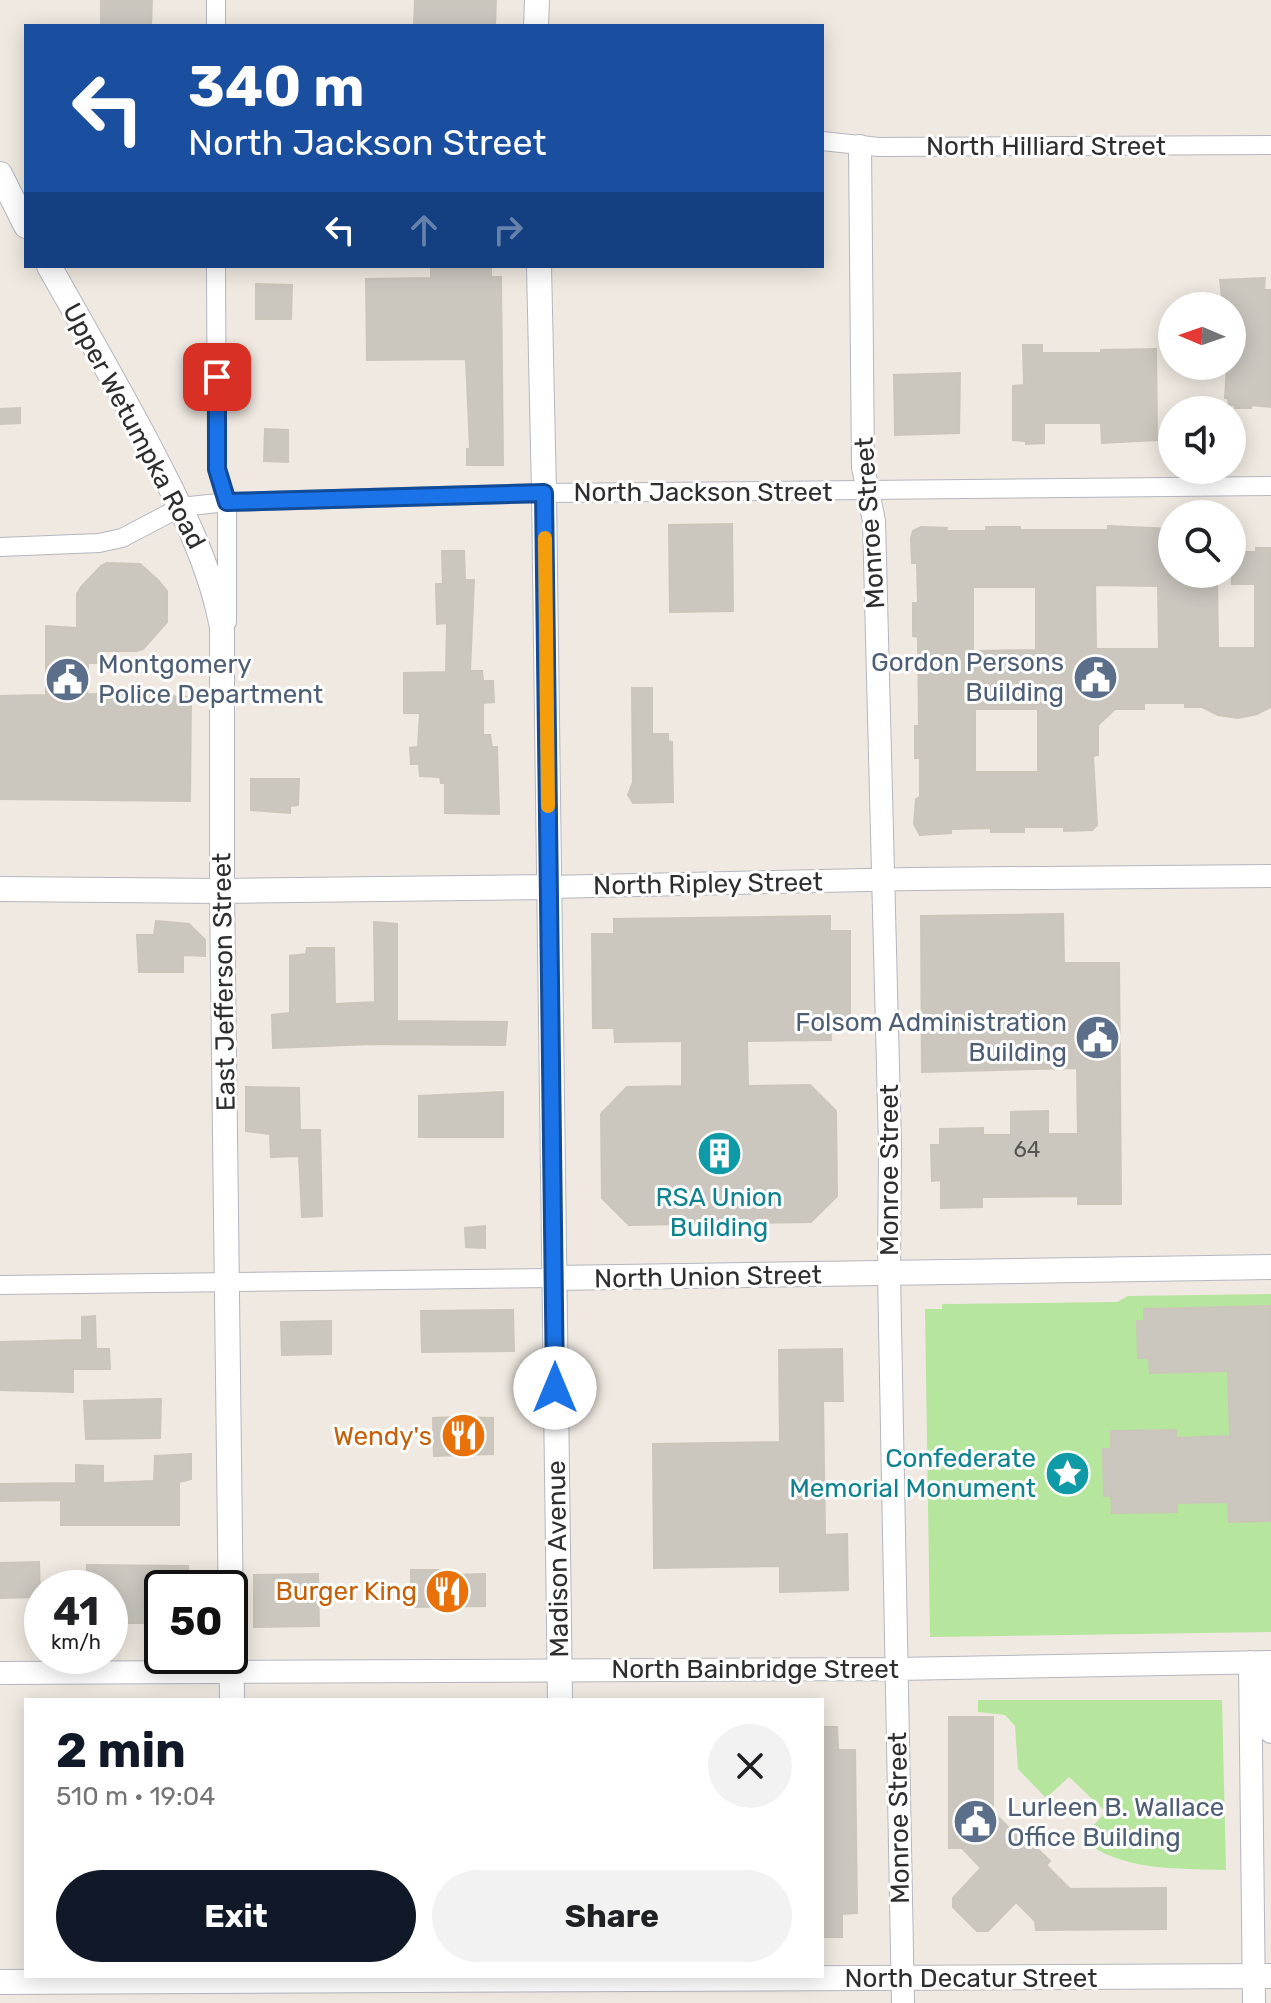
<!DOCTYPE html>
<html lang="en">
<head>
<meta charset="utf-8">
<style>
	:root { --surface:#fff; --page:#f2f2f2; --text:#202124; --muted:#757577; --accent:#111827 }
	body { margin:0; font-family:Rubik,sans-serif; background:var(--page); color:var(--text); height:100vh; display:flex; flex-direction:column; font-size:30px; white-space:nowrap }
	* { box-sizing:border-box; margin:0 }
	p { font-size:26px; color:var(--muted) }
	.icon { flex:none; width:44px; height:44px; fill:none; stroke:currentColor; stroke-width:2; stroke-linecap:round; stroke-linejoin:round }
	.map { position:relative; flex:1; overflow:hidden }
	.panel { position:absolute; left:24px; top:1698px; width:800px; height:280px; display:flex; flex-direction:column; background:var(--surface); border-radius:0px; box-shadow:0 4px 20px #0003 }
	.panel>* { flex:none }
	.banner { position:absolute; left:24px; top:24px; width:800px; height:244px; border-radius:0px; box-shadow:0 4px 20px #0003; background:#1a4fa0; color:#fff; overflow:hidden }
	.needle { width:52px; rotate:272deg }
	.controls { position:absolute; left:1158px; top:292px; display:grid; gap:16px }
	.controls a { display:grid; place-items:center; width:88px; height:88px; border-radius:50%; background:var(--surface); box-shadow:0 4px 20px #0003; font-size:40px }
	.speed { position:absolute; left:24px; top:1570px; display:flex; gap:16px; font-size:40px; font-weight:700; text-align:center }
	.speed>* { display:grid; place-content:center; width:104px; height:104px; border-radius:50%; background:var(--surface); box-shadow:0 4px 20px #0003; line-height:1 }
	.speed small { font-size:20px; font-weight:400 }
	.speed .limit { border:4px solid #111; border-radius:12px; background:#fff; color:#111 }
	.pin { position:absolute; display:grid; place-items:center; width:68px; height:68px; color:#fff; margin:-34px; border-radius:16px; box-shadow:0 4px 12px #0006 }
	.me { position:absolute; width:88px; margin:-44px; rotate:0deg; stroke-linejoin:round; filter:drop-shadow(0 0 6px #0008) }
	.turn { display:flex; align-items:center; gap:28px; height:168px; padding:0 32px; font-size:36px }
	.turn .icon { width:104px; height:104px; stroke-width:2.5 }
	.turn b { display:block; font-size:56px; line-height:68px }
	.lanes { display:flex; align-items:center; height:76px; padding:0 32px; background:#0003; justify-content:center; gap:40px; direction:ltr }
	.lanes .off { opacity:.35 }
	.round { display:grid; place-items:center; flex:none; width:84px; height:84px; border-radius:42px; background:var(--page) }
	.summary { display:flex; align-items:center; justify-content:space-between; height:136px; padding:0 32px }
	h1 { font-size:48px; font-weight:700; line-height:60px; color:var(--accent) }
	.cta { display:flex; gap:16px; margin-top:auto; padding:16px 32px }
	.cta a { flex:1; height:92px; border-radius:48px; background:var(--accent); color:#fff; font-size:32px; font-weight:700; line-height:92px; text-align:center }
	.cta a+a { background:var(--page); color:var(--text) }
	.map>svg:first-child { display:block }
	.green { fill:#b6e59e }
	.building { fill:#cbc7bf; stroke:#cbc5ba; stroke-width:2; fill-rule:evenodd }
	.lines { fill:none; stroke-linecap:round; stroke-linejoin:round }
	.minor-casing { stroke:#b4b7c1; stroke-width:20 }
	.tertiary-casing { stroke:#b4b7c1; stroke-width:24 }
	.secondary-casing { stroke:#b4b7c1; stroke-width:26 }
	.minor { stroke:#fff; stroke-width:18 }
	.tertiary { stroke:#fff; stroke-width:22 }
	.secondary { stroke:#fff; stroke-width:24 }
	.route-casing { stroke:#114b97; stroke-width:20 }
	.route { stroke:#1a73e8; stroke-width:14 }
	.slow { stroke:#f59e0b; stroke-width:14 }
	.labels { text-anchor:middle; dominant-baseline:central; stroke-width:6; stroke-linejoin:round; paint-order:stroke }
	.number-label { font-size:22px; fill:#555452 }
	.street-label { font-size:26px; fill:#2e2e2e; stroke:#fff }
	.service-label { font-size:26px; fill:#4e5e75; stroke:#fff; text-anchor:end }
	.culture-label { font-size:26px; fill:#0d838f; stroke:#fff }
	.food-label { font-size:26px; fill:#c56008; stroke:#fff; text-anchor:end }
</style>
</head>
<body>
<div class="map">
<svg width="1271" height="2003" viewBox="0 0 1271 2003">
	<rect width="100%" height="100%" fill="#efe9e1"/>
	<path class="green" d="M1271,1294V1632L930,1637L925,1309H942V1304L1117,1302L1128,1296Z
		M978,1700H1222L1226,1870C1177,1868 1120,1872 1081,1838L1106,1812L1069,1777L1046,1798L1018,1769L1015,1726L1005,1715L978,1712Z"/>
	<path class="building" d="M101,0H152L151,26H101Z
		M415,0H496L495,26H414Z
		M431,266H491V277H501L503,465H467V449H470L466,359L367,360L366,279L431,278Z
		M1265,278L1264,290H1271V407L1251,405V408H1235L1234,405H1229L1228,398H1225L1227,366H1232V306H1223L1220,280Z
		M256,284L292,285L291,319H256Z
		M1023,345H1042V353H1101V350L1156,349L1157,440L1102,443L1101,423H1044V443L1026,444V441L1013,440V386L1024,385Z
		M960,373L959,433L895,435L894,375Z
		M20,408V423L0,424V409Z
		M265,429L288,430V462L264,461Z
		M732,524L733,611L670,612L669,525Z
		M1108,526L1172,529V574H1217L1218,648H1255V584H1232V552H1256V548H1271V707L1257,714L1238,718L1218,715L1202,707H1185V703H1144V709H1115L1098,725V755L1093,756L1097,825L1092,830L1064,831V827H1024V832H991V828L951,829V833L920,835L914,824L916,799L920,797V758H915V726H919L918,637L913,636V603H918L917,563H912L911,538L913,531L921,527L947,528L946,531H986V527H1020V530H1108ZM1095,585L1158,586L1159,649H1096ZM973,587H1036V650L973,651ZM975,709H1038V772H975Z
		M442,551H464L465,580H474L470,671H482L483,681H493L494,702L483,703V735H490L492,747H497L499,814L445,813V783H441L440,777L420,776L419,764H411L410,748L418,747L420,713H404V673L446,672L447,623L437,624L436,584H443Z
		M107,563L140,564L158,580L167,591V622L143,649L136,651H101V663H88L87,694L191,697L190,801L0,799V696L46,695V626L77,628V594L81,587L101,566Z
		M632,688H652V734H668V741L672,742L673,802L633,803L628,795L633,782Z
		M251,779H299L298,805L290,806V813L251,810Z
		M1063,914L1064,963H1119L1121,1204H1078V1196L982,1197V1207L941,1208V1180L932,1181L931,1145H940V1129L983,1128V1135H1011V1112L1048,1111V1134H1078L1077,1068L922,1072L921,916Z
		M830,916V931H850V1024L830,1025L831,1040L747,1041L748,1086L810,1085L836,1111L837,1196L811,1222L629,1225L602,1198L601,1114L627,1087L682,1086V1041L615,1042L614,1028H593L592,934H614V919Z
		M156,921L189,924L205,940V956L183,955V972H139L137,935H154Z
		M374,922L397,924V1021L507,1022L505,1045L372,1044L273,1048L272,1015L290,1013V956L306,954L307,948H334L335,1004L375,1002Z
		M246,1087L299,1088L300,1130H320L322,1216L302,1217L299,1156L271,1157L270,1134L246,1131Z
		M503,1092V1137H419V1096Z
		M485,1226V1248L466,1247L465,1228Z
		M1271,1306V1521L1229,1522L1228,1502L1177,1503V1512L1112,1513L1111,1496H1104L1103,1449H1111V1431L1176,1430V1438L1230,1436L1228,1371L1150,1373L1149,1358H1138L1137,1321H1144V1309Z
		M513,1310L514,1351L422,1352L421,1311Z
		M95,1316L96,1349H109L110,1369H73V1392L0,1390V1342L82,1340V1317Z
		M331,1321V1354L282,1355L281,1322Z
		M842,1349L843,1401H823L825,1535L847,1534L848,1590L780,1592V1566L654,1568L653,1444L780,1442L779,1350Z
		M161,1399L160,1438L86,1439L84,1401Z
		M459,1417L493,1418V1454L434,1456L433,1418Z
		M191,1454V1479L179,1482V1525H61V1500L0,1501V1484L76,1483V1465L103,1466V1483L154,1481L155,1456Z
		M39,1562L40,1597L0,1598V1563Z
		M87,1565L188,1566V1588H162V1623H110V1588H87Z
		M411,1570H449L448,1575L485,1574V1606L411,1607Z
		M318,1574L319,1626L254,1627V1575Z
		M949,1717H993V1812L1016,1835L1019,1831L1050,1861L1046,1865L1070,1889L1166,1888V1929L1036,1930L1035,1921L1016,1902L988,1931H977L953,1907V1898L981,1868L962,1848H949Z
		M822,1727H837L838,1750H855L857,1913L842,1914V1937H822Z"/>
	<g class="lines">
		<defs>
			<path id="minor" d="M216,26V0
				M822,141L879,147L1271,145
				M216,266L217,469L227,502V622
				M0,547L99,543L122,538L181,507L227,502L544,493L1271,486
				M0,1285L554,1278"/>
			<path id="tertiary" d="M860,146L863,467L874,521L890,1145L889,1272L903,2003
				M549,887L913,879L1271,876
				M1250,1662L1254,2003
				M1269,1662L1271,1732
				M0,1673L897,1669L1271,1662"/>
			<path id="secondary" d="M536,26L537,0
				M0,174L26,226
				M49,266C82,324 115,382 147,442C178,502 209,559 222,627V891L232,1700
				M539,266L544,493L560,1700
				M0,889L222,891L549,887
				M554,1278L1271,1267
				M0,1982L1271,1976"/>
		</defs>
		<use href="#minor" class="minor-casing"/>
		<use href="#tertiary" class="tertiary-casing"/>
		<use href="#secondary" class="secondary-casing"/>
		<use href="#minor" class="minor"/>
		<use href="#tertiary" class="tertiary"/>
		<use href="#secondary" class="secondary"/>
	</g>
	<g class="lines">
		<defs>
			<path id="route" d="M217,377V469L227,502L544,493L555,1388"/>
		</defs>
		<use href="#route" class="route-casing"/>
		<use href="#route" class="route"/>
		<path class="slow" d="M545,538L548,806"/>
	</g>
	<defs>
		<symbol id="civic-disc" viewBox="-11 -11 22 22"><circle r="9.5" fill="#5c6f8a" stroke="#fff"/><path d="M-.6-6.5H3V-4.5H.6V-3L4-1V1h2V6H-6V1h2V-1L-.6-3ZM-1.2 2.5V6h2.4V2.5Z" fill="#fff"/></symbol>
		<symbol id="building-disc" viewBox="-11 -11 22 22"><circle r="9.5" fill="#0f9aa8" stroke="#fff"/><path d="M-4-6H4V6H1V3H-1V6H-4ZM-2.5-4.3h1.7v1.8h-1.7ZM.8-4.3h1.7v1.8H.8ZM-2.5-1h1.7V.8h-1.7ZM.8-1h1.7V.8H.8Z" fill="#fff"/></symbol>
		<symbol id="restaurant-disc" viewBox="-11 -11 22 22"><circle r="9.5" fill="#e8710a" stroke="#fff"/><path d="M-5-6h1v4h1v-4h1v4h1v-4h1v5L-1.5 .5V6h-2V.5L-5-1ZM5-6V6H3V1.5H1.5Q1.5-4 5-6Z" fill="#fff"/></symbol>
		<symbol id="sight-disc" viewBox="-11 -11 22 22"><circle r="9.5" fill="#0f9aa8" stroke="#fff"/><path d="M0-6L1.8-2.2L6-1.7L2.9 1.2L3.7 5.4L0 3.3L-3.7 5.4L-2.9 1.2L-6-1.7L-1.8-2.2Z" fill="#fff"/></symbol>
	</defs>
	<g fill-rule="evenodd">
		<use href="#civic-disc" x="1070" y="652" width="51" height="51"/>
		<use href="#civic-disc" x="42" y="654" width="51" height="51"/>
		<use href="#civic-disc" x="1072" y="1012" width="51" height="51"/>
		<use href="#building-disc" x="694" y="1128" width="51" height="51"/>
		<use href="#restaurant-disc" x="438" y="1410" width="51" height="51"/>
		<use href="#sight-disc" x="1042" y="1448" width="51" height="51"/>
		<use href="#restaurant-disc" x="422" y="1566" width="51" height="51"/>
		<use href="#civic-disc" x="950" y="1796" width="51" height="51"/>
	</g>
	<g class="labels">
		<g class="number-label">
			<text x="1027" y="1149">64</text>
		</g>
		<g class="street-label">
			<text x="1046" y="146">North Hilliard Street</text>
			<text transform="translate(134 426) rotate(62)">Upper Wetumpka Road</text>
			<text x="703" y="492">North Jackson Street</text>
			<text transform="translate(870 523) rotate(-94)">Monroe Street</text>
			<text transform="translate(708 884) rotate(-1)">North Ripley Street</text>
			<text transform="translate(224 982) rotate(-91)">East Jefferson Street</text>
			<text transform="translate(889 1170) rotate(-90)">Monroe Street</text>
			<text transform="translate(708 1277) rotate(-1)">North Union Street</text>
			<text transform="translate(558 1559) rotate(-91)">Madison Avenue</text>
			<text x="755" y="1669">North Bainbridge Street</text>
			<text transform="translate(899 1818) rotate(-91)">Monroe Street</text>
			<text x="971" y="1978">North Decatur Street</text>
		</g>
		<g class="service-label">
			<text x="1064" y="662">Gordon Persons<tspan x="1064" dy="30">Building</tspan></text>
			<text x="98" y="664" text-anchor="start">Montgomery<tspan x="98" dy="30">Police Department</tspan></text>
			<text x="1067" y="1022">Folsom Administration<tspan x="1067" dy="30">Building</tspan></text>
			<text x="1007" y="1807" text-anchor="start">Lurleen B. Wallace<tspan x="1007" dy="30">Office Building</tspan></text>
		</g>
		<g class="culture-label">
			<text x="719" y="1197">RSA Union<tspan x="719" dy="30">Building</tspan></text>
			<text x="1036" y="1458" text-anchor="end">Confederate<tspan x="1036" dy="30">Memorial Monument</tspan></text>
		</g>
		<g class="food-label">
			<text x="432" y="1436">Wendy's</text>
			<text x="417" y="1591">Burger King</text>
		</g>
	</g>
</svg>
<div class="controls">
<a><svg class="needle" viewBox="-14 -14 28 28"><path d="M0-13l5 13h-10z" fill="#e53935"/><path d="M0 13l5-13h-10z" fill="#757577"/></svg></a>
<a><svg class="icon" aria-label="sound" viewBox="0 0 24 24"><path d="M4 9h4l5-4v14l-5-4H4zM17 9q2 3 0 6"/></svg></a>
<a><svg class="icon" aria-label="search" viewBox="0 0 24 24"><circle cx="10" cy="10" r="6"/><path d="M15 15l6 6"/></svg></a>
</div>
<div class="speed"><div>41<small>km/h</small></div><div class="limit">50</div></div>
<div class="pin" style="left:217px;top:377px;background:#d93025"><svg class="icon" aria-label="arrive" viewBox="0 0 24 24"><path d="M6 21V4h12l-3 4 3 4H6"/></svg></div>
<svg class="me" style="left:555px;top:1388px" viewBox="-20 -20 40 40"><circle r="19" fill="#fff"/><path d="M0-13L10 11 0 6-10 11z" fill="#1a73e8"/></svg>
<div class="banner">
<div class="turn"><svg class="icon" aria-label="left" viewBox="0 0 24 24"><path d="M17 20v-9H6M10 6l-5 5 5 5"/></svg><div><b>340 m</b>North Jackson Street</div></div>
<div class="lanes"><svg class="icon" aria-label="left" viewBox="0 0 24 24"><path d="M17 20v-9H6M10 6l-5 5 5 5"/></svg><svg class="icon off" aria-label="ahead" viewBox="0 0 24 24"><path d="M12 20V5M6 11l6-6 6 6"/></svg><svg class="icon off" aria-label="right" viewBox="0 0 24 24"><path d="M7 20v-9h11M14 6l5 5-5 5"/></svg></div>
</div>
<section class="panel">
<div class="summary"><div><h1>2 min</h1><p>510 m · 19:04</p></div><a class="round"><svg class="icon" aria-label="close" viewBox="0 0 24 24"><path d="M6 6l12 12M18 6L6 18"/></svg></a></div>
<div class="cta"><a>Exit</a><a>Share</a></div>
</section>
</div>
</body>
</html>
